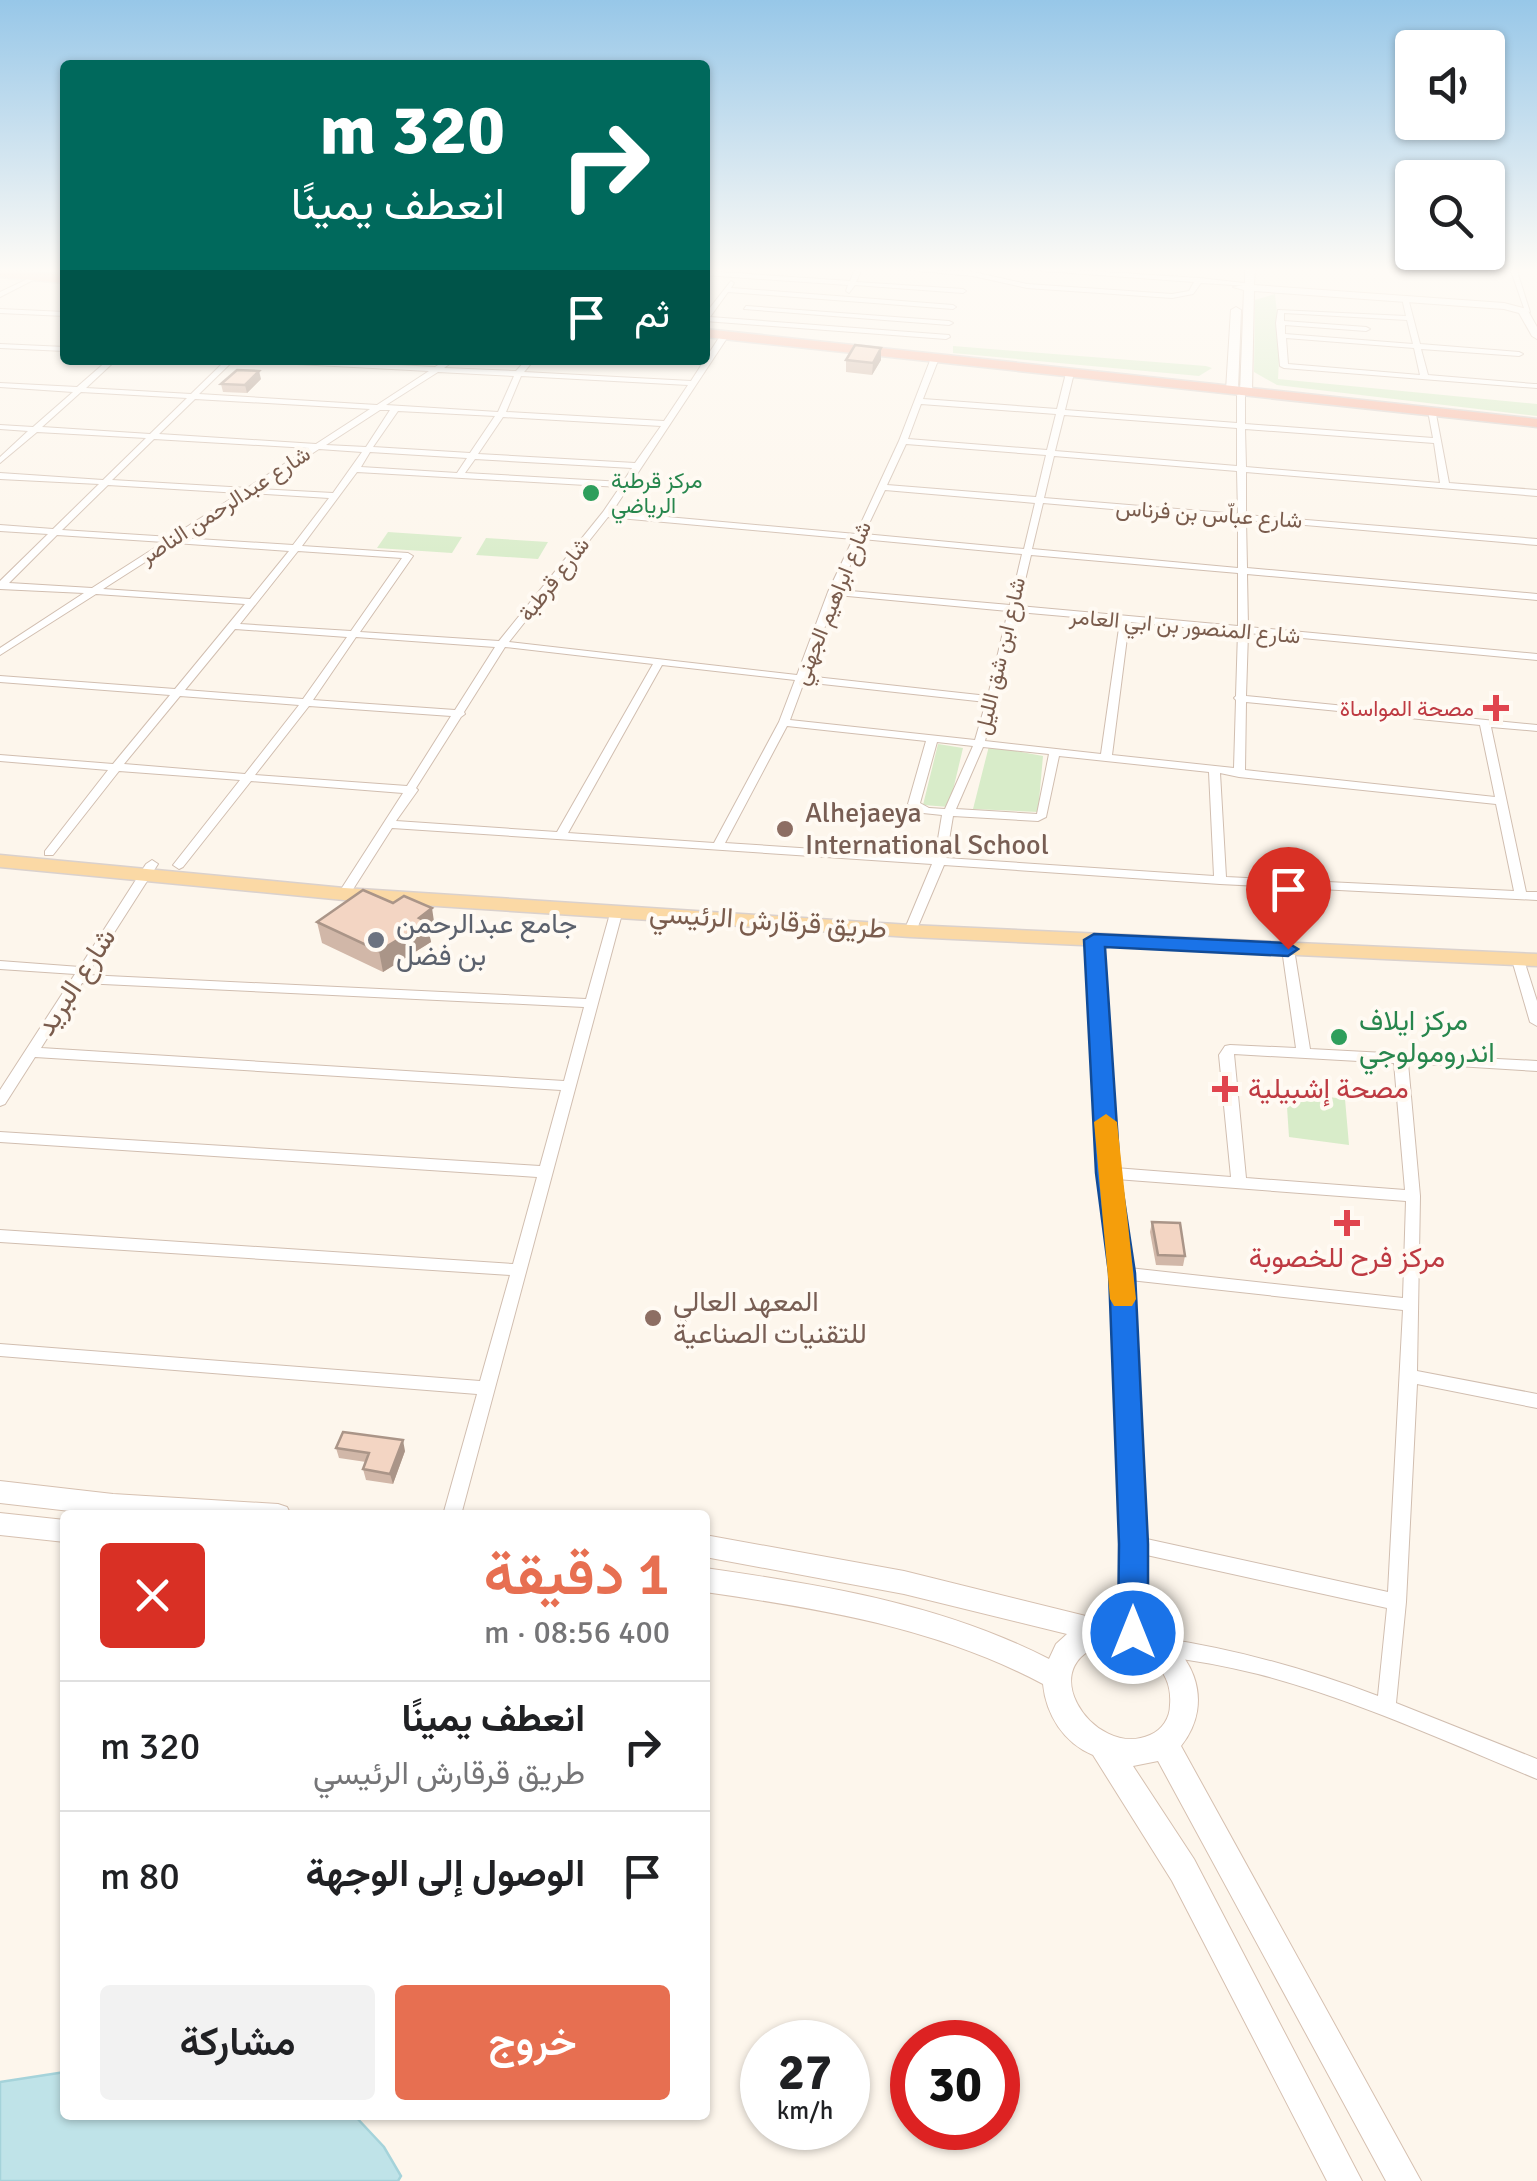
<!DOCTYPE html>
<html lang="ar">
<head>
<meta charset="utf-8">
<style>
	:root { --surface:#fff; --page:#f2f2f2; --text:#202124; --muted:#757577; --line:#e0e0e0; --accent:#e76f51 }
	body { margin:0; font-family:Signika,Vazirmatn,sans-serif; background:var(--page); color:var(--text); direction:rtl; height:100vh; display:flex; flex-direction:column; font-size:38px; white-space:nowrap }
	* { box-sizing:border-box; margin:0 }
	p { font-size:32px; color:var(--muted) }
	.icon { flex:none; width:55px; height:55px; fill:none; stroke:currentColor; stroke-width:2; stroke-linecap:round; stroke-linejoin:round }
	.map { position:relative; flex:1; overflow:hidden; direction:ltr }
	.drawer { position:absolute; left:60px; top:1510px; width:650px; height:610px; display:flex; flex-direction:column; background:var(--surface); border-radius:10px; box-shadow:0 2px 8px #0004; direction:rtl }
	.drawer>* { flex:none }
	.top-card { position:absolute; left:60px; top:60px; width:650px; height:305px; border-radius:10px; box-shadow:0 2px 8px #0004; direction:rtl; background:#00695c; color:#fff; overflow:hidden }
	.controls { position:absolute; left:1395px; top:30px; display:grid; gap:20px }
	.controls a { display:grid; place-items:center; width:110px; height:110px; border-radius:10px; background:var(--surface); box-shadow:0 2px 8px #0004; font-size:50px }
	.speed { position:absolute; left:740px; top:2020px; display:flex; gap:20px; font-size:50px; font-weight:700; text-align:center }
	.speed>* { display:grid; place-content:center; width:130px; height:130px; border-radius:50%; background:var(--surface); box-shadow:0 2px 8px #0004; line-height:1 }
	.speed small { font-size:25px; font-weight:400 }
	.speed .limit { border:15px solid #d22; background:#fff; color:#111 }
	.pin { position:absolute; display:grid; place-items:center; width:85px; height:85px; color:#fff; margin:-102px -42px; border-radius:50% 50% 50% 0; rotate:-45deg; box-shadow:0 0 10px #0007 }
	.pin .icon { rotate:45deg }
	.me { position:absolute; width:110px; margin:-55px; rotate:0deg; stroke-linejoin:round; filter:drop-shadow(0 0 8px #0008) }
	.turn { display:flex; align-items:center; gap:35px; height:210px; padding:0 40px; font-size:45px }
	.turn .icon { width:130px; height:130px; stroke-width:2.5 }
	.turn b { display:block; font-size:70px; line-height:85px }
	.then { display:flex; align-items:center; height:95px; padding:0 40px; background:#0003; gap:20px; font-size:38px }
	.round { display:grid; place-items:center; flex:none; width:105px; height:105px; border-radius:10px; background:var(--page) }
	.summary { display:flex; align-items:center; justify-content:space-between; height:170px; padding:0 40px }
	h1 { font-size:60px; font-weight:600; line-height:75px; color:var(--accent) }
	.primary-button { display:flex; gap:20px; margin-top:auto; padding:20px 40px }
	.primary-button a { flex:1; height:115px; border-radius:10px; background:var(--accent); color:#fff; font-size:40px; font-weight:600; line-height:115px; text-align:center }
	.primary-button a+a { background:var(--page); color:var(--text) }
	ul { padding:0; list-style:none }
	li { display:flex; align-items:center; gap:30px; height:130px; padding:0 40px; border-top:2px solid var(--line) }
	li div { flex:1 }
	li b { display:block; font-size:38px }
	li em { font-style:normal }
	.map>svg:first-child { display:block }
	.green { fill:#d8ecc9 }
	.water { fill:#bfe3e8; stroke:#a5d3da; stroke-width:2.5 }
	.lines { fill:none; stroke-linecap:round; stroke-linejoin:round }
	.street-casing { stroke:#d1beb0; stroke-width:2 }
	.secondary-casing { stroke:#d6c0b0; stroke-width:2 }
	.primary-casing { stroke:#dad1cd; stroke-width:3 }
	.highway-casing { stroke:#dad1cd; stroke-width:3 }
	.street { fill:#fff; fill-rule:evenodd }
	.secondary { fill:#fff; fill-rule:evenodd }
	.primary { fill:#fbd9a5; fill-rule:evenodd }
	.highway { fill:#f7b7a3; fill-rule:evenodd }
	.wall { fill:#d1b7a8 }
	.shaded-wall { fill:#aa9588 }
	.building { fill:#f3d5c3; stroke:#aa9588; stroke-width:2.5 }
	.route { fill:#1a73e8; stroke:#114b97; stroke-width:2.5 }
	.slow { fill:#f59e0b }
	.leisure-dot { fill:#2e9e5b; stroke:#fffaf3; stroke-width:4 }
	.health-dot { fill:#e0444e; stroke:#fffaf3; stroke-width:4 }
	.education-dot { fill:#8d6e63; stroke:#fffaf3; stroke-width:4 }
	.worship-dot { fill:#6b7280; stroke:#fffaf3; stroke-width:4 }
	.labels { text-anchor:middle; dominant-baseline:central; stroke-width:8; stroke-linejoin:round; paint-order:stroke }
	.far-leisure-label { font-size:22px; fill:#27864d; stroke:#fffaf3; text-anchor:start }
	.far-street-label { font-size:22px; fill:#7a5c4d; stroke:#fffaf3 }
	.far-health-label { font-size:22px; fill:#be3a42; stroke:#fffaf3; text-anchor:end }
	.education-label { font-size:28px; fill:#785e54; stroke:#fffaf3; text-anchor:start }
	.street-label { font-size:28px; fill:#7a5c4d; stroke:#fffaf3 }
	.worship-label { font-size:28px; fill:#5b616d; stroke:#fffaf3; text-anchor:start }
	.leisure-label { font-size:28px; fill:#27864d; stroke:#fffaf3; text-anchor:start }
	.health-label { font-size:28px; fill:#be3a42; stroke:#fffaf3; text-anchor:start }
</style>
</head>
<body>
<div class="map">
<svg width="1537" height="2181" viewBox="0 0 1537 2181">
	<rect width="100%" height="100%" fill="#fdf6ec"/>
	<path class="green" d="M1275,294L1280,341L1278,379L1537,404V416L1277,385L1254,372L1255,300Z
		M953,346L1206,366L1212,368L1199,376L953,353Z
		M388,532L462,537L452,553L377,548Z
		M486,538L548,542L538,559L476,555Z
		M938,744L963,748L949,807L923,805Z
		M989,746L1043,756L1038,812L973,809Z
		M1286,1092L1345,1099L1349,1145L1289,1137Z"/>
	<path class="water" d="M65,2072V2115H354L384,2147L401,2176L398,2181H0V2082Z"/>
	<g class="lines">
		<defs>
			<path id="street" d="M856,268H862L856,282L963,289L966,291L963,293L855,285L849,293L846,291L848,285L705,275V271L850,281Z
				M887,268L973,272L1027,284L1172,294L1189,291L1194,282L1004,268H1041L1199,278L1253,284L1250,286L1201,283L1193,294L1172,298L1027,288L973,276Z
				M1510,268H1516L1530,312L1525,311Z
				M36,275L41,276L0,297V292Z
				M731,281L734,283L731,288L953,305L956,307L953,309L728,292L710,317L949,335L950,337L946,339L705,321V314Z
				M1405,296L1408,298L1420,344L1519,352L1523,354L1519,356L1421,349L1428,375L1534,384H1537V388L1284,368L1280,366L1276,323L1278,310L1406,316L1402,298ZM1284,313L1407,320L1413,344L1285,334V325L1366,331L1370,329L1366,327L1284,321ZM1286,338L1414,348L1420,375L1288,364Z
				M746,306L949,321L953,323L949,325L744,309Z
				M0,309L65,312V316L0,313Z
				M722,333L729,335L612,512L856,534L899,441L931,358L935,356L939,358L923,399L1057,409L1066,373L1070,371L1074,373L1065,410L1237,423V395L1241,393L1245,395V424L1433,438L1428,411L1435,409L1449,483L1537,490V496L1246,472V515L1537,539V545L1246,520L1247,568L1537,594V600L1247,574L1248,627L1537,654V660L1248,633L1246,696L1537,725V731L1491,727L1526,892H1537V900L1220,884L944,865L916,931L910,935L904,931L932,864L392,828L350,894L344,898L338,894L403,793L251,781L183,867L179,869L173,865L240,780L119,771L53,855H45V851L108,770L0,761V755L113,764L170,695L0,682V676L175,689L245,604L96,594L0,655V648L84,593L0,589V581L48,534L0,531V525L53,529L99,484L0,479V473L103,480L146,438L37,432L0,463V457L28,431L0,429V425L33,427L73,392L0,387V383L77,387L108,360H116L86,388L191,394L226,360H234L199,394L377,405L429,371L259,362L255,360H301L435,367L446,360H455L444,368L516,371L526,360H534L524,372L691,381ZM438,372L514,376L498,412L386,405ZM521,376L688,385L664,421L506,412ZM81,392L187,398L150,434L42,427ZM195,399L370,409L316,444L159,434ZM921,404L1056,414L1047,450L908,439ZM380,410H390L366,447L326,445ZM398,411L495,416L470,453L373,447ZM1064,415L1237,428V466L1055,451ZM503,417L661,426L635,463L478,454ZM1245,429L1434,443L1440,483L1246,467ZM154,439L309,448L247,488L112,480ZM906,444L1046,455L1036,497L887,485ZM319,449L362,452L333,493L258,489ZM370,452L467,458L457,473L361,467ZM1054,456L1237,471L1238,514L1044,498ZM475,459L632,468L623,482L465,473ZM357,472L620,487L603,512L499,641L360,632L413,556L408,553L302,546ZM108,485L240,493L171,537L62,530ZM885,490L1035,503L1024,549L864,534ZM251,493L329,498L293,545L182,538ZM1043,503L1238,520V568L1032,549ZM608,517L853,539L828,592L797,675L509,642ZM57,535L164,542L92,588L9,583ZM862,539L1022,554L1010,605L839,590ZM175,543L289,551L250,599L103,589ZM298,551L402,558L351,631L240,624ZM1031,555L1238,573V626L1019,606ZM837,595L1008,611L988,696L806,676ZM1018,612L1120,621L1101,754L985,741ZM1129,622L1238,632L1236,696L1234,698L1236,700L1234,768L1112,755ZM235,629L347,637L303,699L185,690ZM356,637L495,647L455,710L313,700ZM505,647L653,664L557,832L396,821L418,790L416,788L461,717L465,714L464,712ZM662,665L795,680L779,722L714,843L568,833ZM804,682L986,702L975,740L790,720ZM180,696L299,705L245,774L124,764ZM1246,702L1480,725L1495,797L1245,770ZM309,706L451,716L407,786L255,775ZM787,726L926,741L908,804L923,813L942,815L935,857L725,843ZM937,742L973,746L945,809L929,808L920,803ZM983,747L1049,754L1037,814L956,809ZM1059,756L1209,772L1214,876L946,858L953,816L1038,821L1046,817ZM1220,773L1239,777L1496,804L1514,891L1226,877Z
				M0,344L65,347V351L0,348Z
				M152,860L158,864L87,975L586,999L611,910L617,906L623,910L461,1515H443L477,1394L0,1356V1344L480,1381L510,1275L0,1242V1230L513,1264L537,1177L0,1142V1132L540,1166L561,1090L35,1057L5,1104L0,1106V1090L75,974L0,969V961L80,967L146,864ZM82,983L584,1007L564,1081L41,1048Z
				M1094,937L1100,941L1115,1168L1231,1177L1219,1055L1225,1046L1230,1045L1296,1048L1282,949L1288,945L1294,949L1310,1049L1537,1061V1071L1408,1063L1420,1196L1417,1371L1537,1394V1408L1417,1384L1406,1602L1396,1703L1537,1759V1779C1445,1741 1354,1699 1258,1674C1226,1666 1193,1660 1160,1656L1153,1653L1151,1647L1153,1641L1160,1638C1235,1649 1307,1669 1378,1696L1387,1608L1142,1554V1633L1140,1639L1133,1641L1126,1639L1124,1633V1544L1114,1273L1101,1173L1088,941ZM1234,1054L1394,1063L1405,1190L1246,1178ZM1116,1179L1406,1201L1403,1298L1129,1268ZM1130,1280L1403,1310L1388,1592L1142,1538Z
				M1518,956L1524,960L1537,1001V1026L1530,1022L1512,960Z"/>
			<path id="secondary" d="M1245,268H1255L1254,285L1504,303L1527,309L1537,327V339L1532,336L1519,313L1504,309L1254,291L1252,392L1246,395L1240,392L1244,290L1233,287L1245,285Z
				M1236,307L1241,310L1238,390L1232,393L1226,390L1231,310Z
				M0,1481L113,1494L278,1504L287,1507L291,1515H105L0,1503Z
				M0,1513L65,1520V1542L0,1535Z
				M705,1535L904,1571L1102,1620C1117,1617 1127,1621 1141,1626C1192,1644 1217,1701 1181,1746L1421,2181H1386L1158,1761L1133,1766L1194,1859L1362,2181H1327L1172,1881L1093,1755C1064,1743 1046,1715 1043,1684C937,1628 823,1609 705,1592V1568C823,1585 942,1604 1049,1659L1056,1644L1067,1634L904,1594L705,1557ZM1116,1642C1147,1653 1173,1669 1170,1705C1170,1718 1162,1730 1150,1735C1093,1761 1024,1656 1116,1642Z"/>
			<path id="primary" d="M0,855L344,888L910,925L1537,954V966L910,937L344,900L0,867Z"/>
			<path id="highway" d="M0,269L65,275V283L0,277Z
				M705,329L1537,419V427L705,337Z"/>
		</defs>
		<use href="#street" class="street-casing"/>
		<use href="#secondary" class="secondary-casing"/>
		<use href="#primary" class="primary-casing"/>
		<use href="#highway" class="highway-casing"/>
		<use href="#street" class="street"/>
		<use href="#secondary" class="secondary"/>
		<use href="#primary" class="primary"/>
		<use href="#highway" class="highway"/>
	</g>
	<path class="wall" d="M846,360H881L872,375L846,372Z
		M261,379L247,393L223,392L221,384Z
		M317,922L435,928L429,933L431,942L383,972L322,943Z
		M1152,1222L1185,1256L1183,1266L1156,1265L1150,1232Z
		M336,1448L405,1451L393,1484L366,1480L363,1469L366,1462L339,1458Z"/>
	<path class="shaded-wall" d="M881,348V360L872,375L873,363Z
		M259,371L261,379L247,393L245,385Z
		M432,908L435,928L429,933L431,942L383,972L379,951Z
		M403,1440L405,1451L393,1484L390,1474Z"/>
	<path class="building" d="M855,345L881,348L873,363L846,360Z
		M237,370L259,371L245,385L221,384Z
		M363,890L393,903L404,896L432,908L419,918L427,922L379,951L317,922Z
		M1152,1222L1180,1223L1185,1256L1158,1255Z
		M343,1432L403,1440L390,1474L363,1469L369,1453L336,1448Z"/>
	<linearGradient id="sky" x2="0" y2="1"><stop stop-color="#97c7e8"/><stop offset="0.47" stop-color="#fefbf6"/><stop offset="1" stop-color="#fefbf6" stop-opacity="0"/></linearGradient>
	<rect width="1537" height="574" fill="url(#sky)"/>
	<path class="route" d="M1094,934L1288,943L1298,949L1288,956L1105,947L1120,1173L1135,1273L1148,1544V1633L1144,1643L1133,1647L1122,1643L1118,1633L1119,1544L1109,1273L1096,1173L1084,940Z"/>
	<path class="slow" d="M1106,1114L1117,1122L1136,1299L1132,1306H1114L1110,1299L1094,1122Z"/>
	<g class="leisure-dot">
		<circle cx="591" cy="493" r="10"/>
		<circle cx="1339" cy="1037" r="10"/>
	</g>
	<g class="health-dot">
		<path d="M1491 693h10v10h10v10h-10v10h-10v-10h-10v-10h10z"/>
		<path d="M1220 1074h10v10h10v10h-10v10h-10v-10h-10v-10h10z"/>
		<path d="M1342 1208h10v10h10v10h-10v10h-10v-10h-10v-10h10z"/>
	</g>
	<g class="education-dot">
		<circle cx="785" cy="829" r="10"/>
		<circle cx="653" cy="1318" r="10"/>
	</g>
	<circle class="worship-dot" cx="376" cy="940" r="10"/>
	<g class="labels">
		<g class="far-leisure-label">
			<text x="611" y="480">مركز قرطبة<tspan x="611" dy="25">الرياضي</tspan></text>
		</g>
		<g class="far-street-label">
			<text transform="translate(225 505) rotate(-33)">شارع عبدالرحمن الناصر</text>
			<text transform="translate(1209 514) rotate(4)">شارع عباّس بن فرناس</text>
			<text transform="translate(554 579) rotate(-52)">شارع قرطبة</text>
			<text transform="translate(832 603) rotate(-68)">شارع ابراهيم الجهني</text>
			<text transform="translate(1185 626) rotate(5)">شارع المنصور بن ابي العامر</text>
			<text transform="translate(1000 656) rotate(-77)">شارع ابن شق الليل</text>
		</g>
		<g class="far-health-label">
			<text x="1474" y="708">مصحة المواساة</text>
		</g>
		<g class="education-label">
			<text x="805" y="813">Alhejaeya<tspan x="805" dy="32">International School</tspan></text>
			<text x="673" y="1302">المعهد العالي<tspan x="673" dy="32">للتقنيات الصناعية</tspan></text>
		</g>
		<g class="street-label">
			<text transform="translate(768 921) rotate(4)">طريق قرقارش الرئيسي</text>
			<text transform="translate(76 982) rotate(-57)">شارع البريد</text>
		</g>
		<g class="worship-label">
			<text x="396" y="924">جامع عبدالرحمن<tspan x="396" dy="32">بن فضل</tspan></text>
		</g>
		<g class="leisure-label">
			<text x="1359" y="1021">مركز ايلاف<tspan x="1359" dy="32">اندرومولوجي</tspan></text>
		</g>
		<g class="health-label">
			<text x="1248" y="1089">مصحة إشبيلية</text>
			<text x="1347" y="1258" text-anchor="middle">مركز فرح للخصوبة</text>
		</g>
	</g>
</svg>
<div class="controls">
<a><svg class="icon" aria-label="sound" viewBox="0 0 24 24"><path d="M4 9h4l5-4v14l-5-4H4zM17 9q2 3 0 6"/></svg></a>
<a><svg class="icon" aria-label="search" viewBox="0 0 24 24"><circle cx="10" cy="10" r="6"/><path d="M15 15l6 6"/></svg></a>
</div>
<div class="speed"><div>27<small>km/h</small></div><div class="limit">30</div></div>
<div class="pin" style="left:1288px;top:949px;background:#d93025"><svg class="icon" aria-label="arrive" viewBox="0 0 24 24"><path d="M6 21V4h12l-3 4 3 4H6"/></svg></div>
<svg class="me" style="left:1133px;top:1633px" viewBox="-20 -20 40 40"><circle r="17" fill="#1a73e8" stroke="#fff" stroke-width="3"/><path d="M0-11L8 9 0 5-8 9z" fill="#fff"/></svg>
<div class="top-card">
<div class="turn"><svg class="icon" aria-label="right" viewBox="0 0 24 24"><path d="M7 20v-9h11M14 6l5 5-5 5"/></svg><div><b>320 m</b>انعطف يمينًا</div></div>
<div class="then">ثم<svg class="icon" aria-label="arrive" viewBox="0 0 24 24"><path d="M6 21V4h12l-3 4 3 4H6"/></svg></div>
</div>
<section class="drawer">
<div class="summary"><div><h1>1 دقيقة</h1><p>400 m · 08:56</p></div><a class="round" style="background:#d93025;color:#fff"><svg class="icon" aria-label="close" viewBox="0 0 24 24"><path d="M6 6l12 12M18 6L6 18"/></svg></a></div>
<ul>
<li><svg class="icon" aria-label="right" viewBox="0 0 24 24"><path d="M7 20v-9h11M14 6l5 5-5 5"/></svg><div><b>انعطف يمينًا</b><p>طريق قرقارش الرئيسي</p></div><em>320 m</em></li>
<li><svg class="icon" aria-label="arrive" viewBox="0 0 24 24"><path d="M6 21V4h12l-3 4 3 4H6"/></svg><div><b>الوصول إلى الوجهة</b></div><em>80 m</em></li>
</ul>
<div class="primary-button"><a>خروج</a><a>مشاركة</a></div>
</section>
</div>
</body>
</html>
